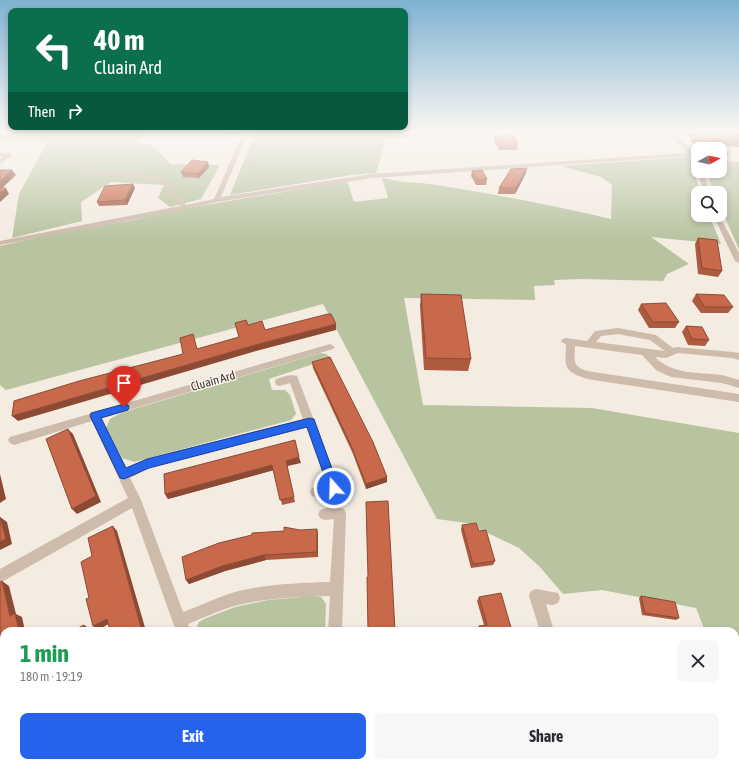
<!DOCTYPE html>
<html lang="en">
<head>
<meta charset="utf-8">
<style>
	:root { --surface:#fff; --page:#f7f7f7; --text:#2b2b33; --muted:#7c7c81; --accent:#2563eb }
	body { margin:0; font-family:"Asap Condensed",sans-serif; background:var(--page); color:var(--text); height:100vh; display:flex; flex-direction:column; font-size:15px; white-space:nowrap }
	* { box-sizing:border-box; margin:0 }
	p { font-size:13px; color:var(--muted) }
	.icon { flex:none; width:22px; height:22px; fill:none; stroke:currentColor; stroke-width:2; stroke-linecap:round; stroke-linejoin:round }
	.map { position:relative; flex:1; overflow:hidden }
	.side { position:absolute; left:0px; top:627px; width:739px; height:140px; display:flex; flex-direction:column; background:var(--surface); border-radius:12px 12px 0 0; box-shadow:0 2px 6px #0003 }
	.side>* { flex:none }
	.banner { position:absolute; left:8px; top:8px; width:400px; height:122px; border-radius:8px; box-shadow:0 2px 6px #0003; background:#0b6e4f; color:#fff; overflow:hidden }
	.needle { width:26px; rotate:82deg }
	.fabs { position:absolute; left:691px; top:142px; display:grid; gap:8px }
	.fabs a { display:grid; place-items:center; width:36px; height:36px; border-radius:8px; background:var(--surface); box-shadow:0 2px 6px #0003; font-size:20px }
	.pin { position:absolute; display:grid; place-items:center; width:34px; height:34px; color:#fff; margin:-41px -17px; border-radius:50% 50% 50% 0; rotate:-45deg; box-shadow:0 0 4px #0007 }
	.pin .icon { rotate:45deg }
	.me { position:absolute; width:44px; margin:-22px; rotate:340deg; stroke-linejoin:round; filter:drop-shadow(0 0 3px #0008) }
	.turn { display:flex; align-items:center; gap:14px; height:84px; padding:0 20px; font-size:18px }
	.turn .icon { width:52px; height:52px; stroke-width:2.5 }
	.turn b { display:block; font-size:28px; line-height:34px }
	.then { display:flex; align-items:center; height:38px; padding:0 20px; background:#0003; gap:8px; font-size:15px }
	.round { display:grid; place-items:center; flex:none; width:42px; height:42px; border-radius:8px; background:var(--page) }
	.head { display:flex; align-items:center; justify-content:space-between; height:68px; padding:0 20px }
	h1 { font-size:24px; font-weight:700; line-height:30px; color:#1e9e55 }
	.primary-button { display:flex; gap:8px; margin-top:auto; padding:8px 20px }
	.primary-button a { flex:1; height:46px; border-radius:8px; background:var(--accent); color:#fff; font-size:16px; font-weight:700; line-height:46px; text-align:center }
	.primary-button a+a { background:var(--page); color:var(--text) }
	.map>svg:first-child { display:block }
	.green { fill:#b8c4a0 }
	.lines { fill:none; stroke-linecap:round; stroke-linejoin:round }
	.minor { fill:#cdbbac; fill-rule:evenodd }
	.wall { fill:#ac5a40 }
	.shaded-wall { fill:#8c4a34 }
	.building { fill:#c8694b; stroke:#8c4a34 }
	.route { fill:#2563eb; stroke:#184099 }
	.labels { text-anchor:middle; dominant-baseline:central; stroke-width:3; stroke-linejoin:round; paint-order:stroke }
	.street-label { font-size:12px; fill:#3b302b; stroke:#fbf5ee }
</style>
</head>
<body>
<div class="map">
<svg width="739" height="767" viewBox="0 0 739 767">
	<rect width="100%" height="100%" fill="#f4ebe1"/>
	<path class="green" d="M0,131H148L137,143L151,145L171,164L220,165L201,199L170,207L158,198L164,185L111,182L81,202L82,221L12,238L19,194L48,141L0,139Z
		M161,131H515L519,136L464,132L432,138H386L376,173L351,175L230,195L254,136L213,132Z
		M688,157L692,158L700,193H698V215H709L721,244L651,237L689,264L667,274L663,281L582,279L554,280L555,285L534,286L535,300L404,298L423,405L592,408L739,433V660L735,659V631H705L696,608L602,590L563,594L540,567L519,548L467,523L437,519L323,304L6,390L0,385V246L57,233L135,220L169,211L344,182L348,183L354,202L388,198L382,178C402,183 422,182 443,186C499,195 555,206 611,219L612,185L601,177L561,166Z
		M720,164L739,166V249L720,207V193H714L707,171H720Z
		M320,353L326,354L331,358L269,379L272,390H285L290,395L296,414L291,420L134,462L122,458L106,428L110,419L121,413Z
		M313,596L321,597L326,604L325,631H195L199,622L204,619L235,607L268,600Z"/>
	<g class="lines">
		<path class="minor" d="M251,131H258L246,138L221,197L372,174L688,153L663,131H669C683,142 698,149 698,168L695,166L691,156L372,178L217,202L138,219L0,245V241L180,206L178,201L167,195V185C149,174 105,177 83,175L75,169L77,164H81V169L85,171C105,173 159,171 173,184L172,193L183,199L186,205L214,199L241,137Z
			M0,153H9L12,155L0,164V159L3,157H0Z
			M720,161L739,162V166L720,165Z
			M698,170V171H703L710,193H704L697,171Z
			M713,215H719L739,253V263L735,261Z
			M618,328L656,335L673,348L677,347L733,352L739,353V360L732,358L678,353L666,358L655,357C673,375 697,372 721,375C727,376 733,378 739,380V388L722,383L671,377L656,370L642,355L575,346C575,360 571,366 587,371L739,394V402L587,379C563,371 565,367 566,344L563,343L561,341L563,339L566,338L587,341L595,331ZM618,334L650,340L665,351L596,342L601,336Z
			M330,344L335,347L333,349L102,418L126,469L147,459L303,419L290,383L280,386L276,385L275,382L276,379C283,377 290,374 297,376L340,488L338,492L316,497L312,496L310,492L312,488L327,484L306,427L149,468L130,478L141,500L183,612C201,606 217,597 235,592C266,584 298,583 330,582L334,519L324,520L320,518L318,514L320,510C327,507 337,506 344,509L346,513L342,631H328L330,596C298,597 265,598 234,606C218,611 203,618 188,624L190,631H176L132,508L0,583V569L128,498L92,421L14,445L10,443L8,440L10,437Z
			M536,589L558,593L560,598L558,603L553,605L546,604L554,631H540L529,596L531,591Z
			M735,754H739V767H729L727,763H735Z
			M337,763H353V767H337Z
			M463,763H479L480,767H464Z
			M580,763H596L597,767H581Z"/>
	</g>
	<path class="wall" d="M681,131H719L739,132V147L718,145L728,154L725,159H720V149H699L690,140L691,138Z
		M495,136L518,145L517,150H499L494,141Z
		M208,162L209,167L199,178L183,177L181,172Z
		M472,171L487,179L486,185H476L471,176Z
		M526,173L515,194H498L499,188Z
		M135,188L127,205L99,206L97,202Z
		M698,238L722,271L718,277L698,274L695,244Z
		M421,294L471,359L468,371L424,370L420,306Z
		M696,294L733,307L728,313H701L692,301Z
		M641,304L679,322L675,328H649L638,310Z
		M686,326L709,340L705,346L688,345L682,332Z
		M312,362L387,477V482L366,489L353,454L313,368Z
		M301,463L287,466L295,502L282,505L274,470L168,499L165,494Z
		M462,525L479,531L495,561L493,565L471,568L461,530Z
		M318,534V557L266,560L225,571L189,584L186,580Z
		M641,596L679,618L676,620L642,615L639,598Z
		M479,597L512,631H477L476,630L479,626L484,625L477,601Z
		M288,763H300L290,765L288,764Z
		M518,763H549L550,767H519Z"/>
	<path class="shaded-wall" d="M208,162L209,167L199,178L198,174Z
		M527,168L526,173L515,194L516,188Z
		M12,170L16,175L0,190V182Z
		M133,184L135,188L127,205L125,200Z
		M6,188L9,194L0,202V193Z
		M336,324V330L256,351L18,421L12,416L255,345Z
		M68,429L73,434L101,502L77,514L72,509Z
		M299,457L301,463L287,466L295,502L286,461Z
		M272,465L274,470L168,499L165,494Z
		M0,474L6,499L0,503Z
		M387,477V482L366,489V484Z
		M0,517L7,522L12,544L0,550Z
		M113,526L117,531L146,631H142Z
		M317,529L318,534V557L317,552Z
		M264,555L266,560L225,571L189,584L186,580L222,566Z
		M2,581L9,586L16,614L22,617L25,631H19L10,616Z
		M107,619L112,622L98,630L93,626Z
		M84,625L87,627L88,631H85Z
		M48,763H56L57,767H49Z
		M250,763H253L251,767H248Z"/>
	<path class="building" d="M690,131H719L739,132V142L712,139L728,154H720V149H707L693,135H696Z
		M513,135L518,145H500L495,136Z
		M192,160L208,162L198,174L181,172Z
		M527,168L516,188H499L511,169Z
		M0,170H12L0,182Z
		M482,170L487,179L477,180L472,171Z
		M133,184L125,200L97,202L105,186Z
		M0,188H6L0,193Z
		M698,238L717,240L722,271L702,268Z
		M421,294L461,295L471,359L426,358Z
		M696,294L724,295L733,307H705Z
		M666,303L679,322H653L641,304Z
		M328,314H331L336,324L255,345L12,416L14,401L79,381L183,354L180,338L193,334L197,349L239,337L235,323L246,320L248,325L262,321L265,330Z
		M686,326L702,327L709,340L692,339Z
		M330,357L373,442L387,477L366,484L352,448L312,362Z
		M68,429L96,496L72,509L46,439Z
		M295,440L299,457L286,461L294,497L280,500L272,465L165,494L164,474Z
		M388,501L395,631H368L367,577H368L366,502Z
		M0,517L6,539L0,542Z
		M476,523L479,531L486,530L495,561L473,564L462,525Z
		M113,526L142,631H110L107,619L93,626L86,599L89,598L81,562L92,556L88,538Z
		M284,527L300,530L317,529V552L264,555L222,566L186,580L182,557L219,543L252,535V533L284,531Z
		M2,581L10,616L15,613L19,631H4V710L3,706L1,707L0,702V582Z
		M501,593L512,631H480L479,626L487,625L479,597Z
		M641,596L675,602L679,618L645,613Z
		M84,625L85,631H72Z
		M735,705L739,715H735Z
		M10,763H48L49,767H9L8,764Z
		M230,763H250L248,767H228Z
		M384,763H408V767H384Z
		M522,763H549L550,767H523Z"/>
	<linearGradient id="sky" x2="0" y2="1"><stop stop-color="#7eb2d2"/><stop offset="0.55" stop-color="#faf6f2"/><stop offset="1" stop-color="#faf6f2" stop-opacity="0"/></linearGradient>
	<rect width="739" height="239" fill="url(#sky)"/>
	<path class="route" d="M124,404L128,405L129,407L128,410L101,418L126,468L147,459L310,418L314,419L315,422L339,488L338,492L334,493L330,492L307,427L149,468L124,479L120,478L90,416L91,413Z"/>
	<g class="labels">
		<g class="street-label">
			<text transform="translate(213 381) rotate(-16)">Cluain Ard</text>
		</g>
	</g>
</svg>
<div class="fabs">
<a><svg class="needle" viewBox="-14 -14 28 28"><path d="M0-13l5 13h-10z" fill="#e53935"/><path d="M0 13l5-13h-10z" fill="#7c7c81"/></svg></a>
<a><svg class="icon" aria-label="search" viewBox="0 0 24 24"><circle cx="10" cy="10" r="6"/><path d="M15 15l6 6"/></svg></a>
</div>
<div class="pin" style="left:124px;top:407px;background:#d93025"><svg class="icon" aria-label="arrive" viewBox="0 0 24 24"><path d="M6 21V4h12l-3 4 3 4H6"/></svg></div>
<svg class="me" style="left:334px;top:488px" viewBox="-20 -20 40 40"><circle r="17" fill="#2563eb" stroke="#fff" stroke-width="3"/><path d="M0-11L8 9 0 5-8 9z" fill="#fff"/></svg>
<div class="banner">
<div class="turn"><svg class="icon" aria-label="left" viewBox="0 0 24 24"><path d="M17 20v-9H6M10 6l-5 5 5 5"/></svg><div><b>40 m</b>Cluain Ard</div></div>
<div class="then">Then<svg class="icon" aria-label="right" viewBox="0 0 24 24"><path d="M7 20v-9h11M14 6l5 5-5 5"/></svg></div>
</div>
<section class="side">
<div class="head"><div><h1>1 min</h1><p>180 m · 19:19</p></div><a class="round"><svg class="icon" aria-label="close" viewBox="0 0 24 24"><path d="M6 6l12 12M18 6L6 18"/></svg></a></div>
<div class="primary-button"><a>Exit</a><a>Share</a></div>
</section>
</div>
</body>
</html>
